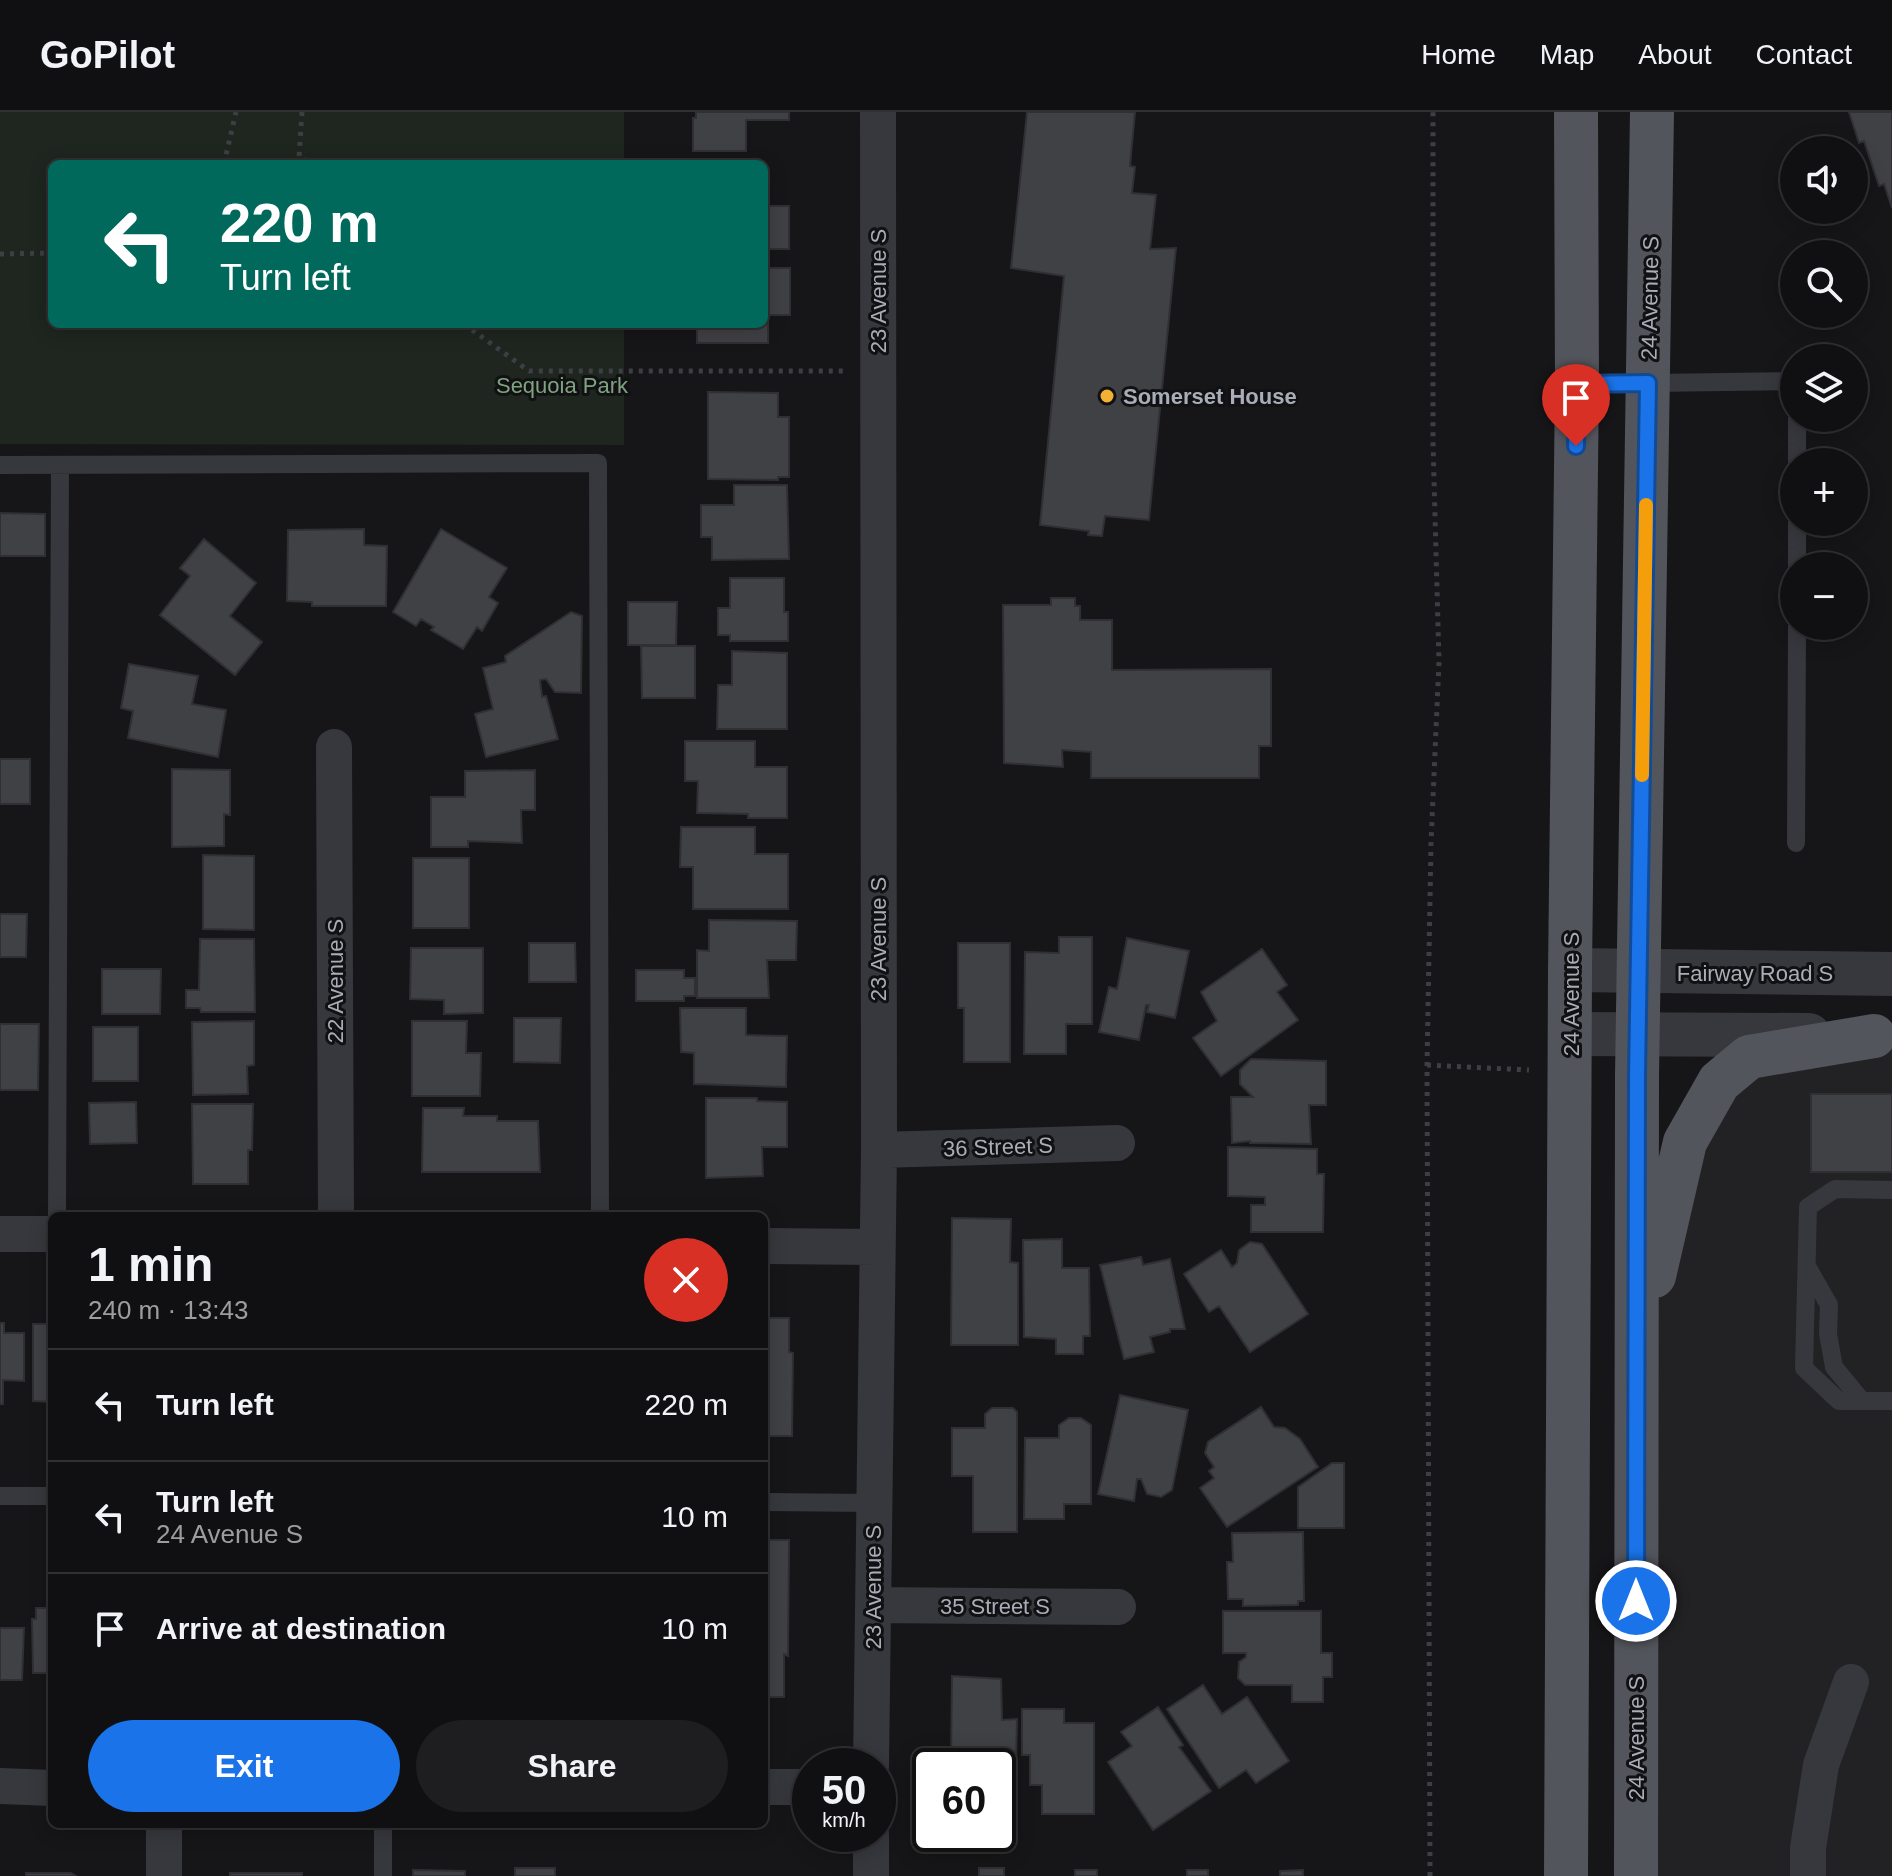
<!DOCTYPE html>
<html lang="en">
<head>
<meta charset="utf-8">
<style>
	:root { --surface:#101012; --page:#1e1e20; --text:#f1f3f6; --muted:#9c9d9f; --line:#303032; --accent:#1a73e8 }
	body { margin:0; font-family:Arial,sans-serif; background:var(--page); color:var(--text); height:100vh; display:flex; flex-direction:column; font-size:30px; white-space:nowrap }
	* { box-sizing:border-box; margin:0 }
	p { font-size:26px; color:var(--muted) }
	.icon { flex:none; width:44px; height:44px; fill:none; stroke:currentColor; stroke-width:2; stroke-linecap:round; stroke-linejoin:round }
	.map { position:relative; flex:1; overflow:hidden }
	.panel { position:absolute; left:48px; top:1100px; width:720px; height:616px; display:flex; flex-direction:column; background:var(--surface); border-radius:12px; box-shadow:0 4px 20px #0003,0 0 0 2px var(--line) }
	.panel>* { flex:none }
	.top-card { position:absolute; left:48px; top:48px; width:720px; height:168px; border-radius:12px; box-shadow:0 4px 20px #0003,0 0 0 2px var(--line); background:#00695c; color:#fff; overflow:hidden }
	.tools { position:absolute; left:1780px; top:24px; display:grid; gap:16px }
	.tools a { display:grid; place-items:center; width:88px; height:88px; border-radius:50%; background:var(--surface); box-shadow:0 4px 20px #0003,0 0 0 2px var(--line); font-size:40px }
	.speed { position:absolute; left:792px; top:1636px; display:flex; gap:16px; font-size:40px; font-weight:700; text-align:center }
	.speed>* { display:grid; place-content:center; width:104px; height:104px; border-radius:50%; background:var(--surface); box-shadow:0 4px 20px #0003,0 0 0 2px var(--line); line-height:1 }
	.speed small { font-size:20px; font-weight:400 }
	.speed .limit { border:4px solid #111; border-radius:12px; background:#fff; color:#111 }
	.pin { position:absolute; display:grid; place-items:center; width:68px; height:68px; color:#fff; margin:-82px -34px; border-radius:50% 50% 50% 0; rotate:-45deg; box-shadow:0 0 8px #0007 }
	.pin .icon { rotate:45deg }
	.me { position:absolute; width:88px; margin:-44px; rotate:0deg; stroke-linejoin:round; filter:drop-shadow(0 0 6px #0008) }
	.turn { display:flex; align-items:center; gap:28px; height:168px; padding:0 40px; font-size:36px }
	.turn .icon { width:104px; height:104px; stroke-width:2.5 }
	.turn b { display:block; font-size:56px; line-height:68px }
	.round { display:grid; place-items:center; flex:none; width:84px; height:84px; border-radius:42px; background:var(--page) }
	.headline { display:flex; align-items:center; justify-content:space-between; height:136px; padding:0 40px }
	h1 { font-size:48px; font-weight:700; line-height:60px }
	.button { display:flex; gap:16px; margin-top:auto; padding:16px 40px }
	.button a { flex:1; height:92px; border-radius:48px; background:var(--accent); color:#fff; font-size:32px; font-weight:700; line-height:92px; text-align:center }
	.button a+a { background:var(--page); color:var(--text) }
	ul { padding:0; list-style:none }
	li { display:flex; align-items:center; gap:24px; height:112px; padding:0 40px; border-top:2px solid var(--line) }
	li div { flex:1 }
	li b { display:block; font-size:30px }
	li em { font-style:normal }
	header { display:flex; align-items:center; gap:48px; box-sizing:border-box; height:112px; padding:0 40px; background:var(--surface); border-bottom:2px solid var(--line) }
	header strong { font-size:38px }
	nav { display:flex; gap:44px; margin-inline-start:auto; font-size:28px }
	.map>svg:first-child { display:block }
	.built { fill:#222225 }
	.green { fill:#1e261f }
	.building { fill:#404145; stroke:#303034; stroke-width:2 }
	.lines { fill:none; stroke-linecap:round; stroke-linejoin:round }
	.path { stroke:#3d3f44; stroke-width:5; stroke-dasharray:4 6; stroke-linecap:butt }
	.service { stroke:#37383d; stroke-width:18 }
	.minor { stroke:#37383d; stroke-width:36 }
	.tertiary { stroke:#37383d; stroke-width:44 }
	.primary { stroke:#53555c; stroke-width:44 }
	.route-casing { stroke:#114b97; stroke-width:20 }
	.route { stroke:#1a73e8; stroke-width:14 }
	.slow { stroke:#f59e0b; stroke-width:14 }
	.poi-dot { fill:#f2b134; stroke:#111113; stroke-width:3 }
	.labels { text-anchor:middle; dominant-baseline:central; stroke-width:6; stroke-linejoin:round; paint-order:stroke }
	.street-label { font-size:22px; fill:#a8adb8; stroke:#111113 }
	.park-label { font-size:22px; fill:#7fa381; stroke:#111113 }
	.poi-label { font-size:22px; font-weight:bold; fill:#a8adb8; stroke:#111113; text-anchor:start }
</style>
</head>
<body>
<header>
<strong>GoPilot</strong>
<nav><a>Home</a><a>Map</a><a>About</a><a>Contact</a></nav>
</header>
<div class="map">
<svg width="1892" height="1764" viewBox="0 0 1892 1764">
	<rect width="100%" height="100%" fill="#161618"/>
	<path class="built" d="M1892,922V1764H1636V1245L1719,970Z"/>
	<path class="green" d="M0,0H624V52H52V212H624V333L0,332Z"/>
	<path class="building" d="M696,0H789V8H746V39H693V6H696Z
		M1027,0H1135L1130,54L1135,55L1132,81L1156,83L1150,137L1176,136L1149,408L1105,404L1102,424L1088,423L1089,419L1040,413L1064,164L1011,156Z
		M1849,0H1892V96L1884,72L1879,74L1864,29L1859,31Z
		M693,49L750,50V52H693Z
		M764,94H789V137H764Z
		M764,156H790V203H768V231H697V213L687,212H764Z
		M708,280L778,281V305H789V365H778V368L708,367Z
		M734,373H787L789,447L712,448V425H701V393H734Z
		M0,401L45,402V444H0Z
		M364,417V433L387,434L386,494H312V490L287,489L288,418Z
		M441,417L507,456L489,485L498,491L482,519L477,515L463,537L431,518L434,515L421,507L416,514L393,500Z
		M204,427L256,471L230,504L262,530L235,563L160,503L190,464L180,456Z
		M730,466H784V500H788V529H730V523H718V496H730Z
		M1051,486H1075V494H1080V508H1112V558L1271,557V634H1259V666H1091V640L1062,638L1063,655L1004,651L1003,493H1051Z
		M628,490H677L676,533H628Z
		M571,500L582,504L581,581L555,580L546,567L540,568L542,585L546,584L558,627L486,645L475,602L493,597L483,556L506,550L505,544Z
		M641,534H695V586H642Z
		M732,539L787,541V617H717L718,573H732Z
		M129,552L198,564L192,592L226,598L218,645L128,626L133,599L121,596Z
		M685,629H755V655H787V706H748V702L697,701L698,669H685Z
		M0,647H30V692H0Z
		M172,657L230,658V703L224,702V734L172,735Z
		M535,658V698H521L522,731L468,729V735H431V685H465V659Z
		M681,715H755V742H788V797H693V755H680Z
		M203,743L254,744V818L203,817Z
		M413,746H469V816H413Z
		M0,802H27L26,845H0Z
		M709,808L797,809L796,848H767L769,886H697V838L709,839Z
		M1059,825H1092V912H1066V942H1024L1025,840L1059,841Z
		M1127,826L1189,839L1175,906L1147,900L1149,893H1146L1139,928L1099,920L1109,875L1117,877Z
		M200,827H254L255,900H201L200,896H186V878H199Z
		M529,831H575L576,870H529Z
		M958,831H1010V950H964V896H958Z
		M411,836H483V901L444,902V888L410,887Z
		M1262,837L1287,873L1277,880L1298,908L1221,964L1193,926L1217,909L1201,880Z
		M102,857H161L160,902H102Z
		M636,858H684V866H695V884H684V889H636Z
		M680,896H746V923L787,924L786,975L694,972V941L681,940Z
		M514,906H561L560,951L514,950Z
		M254,909V953L247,954L248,982L193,983L192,910Z
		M412,909H467L466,941H481L480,984H412Z
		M0,912H39L38,978H0Z
		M93,915H138V969H93Z
		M1251,947L1326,949V993H1309L1311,1032L1250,1031V1029L1232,1031L1231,985H1253L1240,972V958Z
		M1811,982H1892V1060H1811Z
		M706,986H757V989L787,990V1035H762L763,1064L706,1066Z
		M136,990L137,1031L90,1032L89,991Z
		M192,992H253L252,1038H248V1072H193Z
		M423,996H464L463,1004H497V1009H538L540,1060H422Z
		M1228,1035L1317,1037V1062H1324L1323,1120H1251V1093H1265V1085L1228,1084Z
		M952,1106L1011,1107L1010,1150L1018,1151V1233H951Z
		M1062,1127V1156H1089L1090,1224H1083V1242H1056V1227L1024,1225L1023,1128Z
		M1250,1130L1262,1132L1308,1202L1250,1240L1219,1194L1209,1200L1184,1162L1221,1138L1232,1155L1237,1151L1239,1138Z
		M1141,1145L1143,1153L1170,1147L1185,1217H1170V1220L1150,1225L1154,1240L1124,1247L1100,1153Z
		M764,1206H789V1240L793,1241L792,1324H764Z
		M0,1211H4V1221H24V1269L3,1268V1292H0Z
		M33,1212H52V1290L33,1289Z
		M1120,1283L1188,1298L1172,1378L1161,1385L1147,1382L1141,1367H1137L1134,1389L1098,1382Z
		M1261,1295L1274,1315L1285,1316L1300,1327L1318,1355L1227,1415L1200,1376L1214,1366L1209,1359L1214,1355L1205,1341L1208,1330Z
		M992,1296H1013L1017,1300V1420H973V1364H952V1316H985V1302Z
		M1069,1306H1081L1091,1313V1392H1064V1407H1024L1025,1326H1059V1313Z
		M1332,1351H1344V1416H1298V1375Z
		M1303,1420L1304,1489H1298V1493L1243,1494V1487H1228L1227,1450H1233L1232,1421Z
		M764,1428H789L788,1544L784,1542V1585H764Z
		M36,1496H52V1561H33L32,1507H36Z
		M1223,1499H1321V1541H1332V1565H1323V1590H1292V1573H1245L1238,1566L1239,1550L1246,1545V1541H1223Z
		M0,1516H24L22,1568H0Z
		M952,1564L1001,1567L1002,1608L1017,1607L1016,1648H1001V1717H998V1654H951Z
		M1203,1573L1222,1602L1247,1585L1289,1649L1256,1671L1246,1658L1219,1676L1167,1597Z
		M1158,1595L1183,1633L1179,1635L1211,1679L1153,1718L1108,1650L1132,1634L1121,1620Z
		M1022,1597H1064V1611H1094V1702H1042V1673H1030V1643H1022Z
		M515,1756H555V1764H515Z
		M979,1756H1004V1764H979Z
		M413,1758L465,1759V1764H413Z
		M1075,1758H1097V1764H1075Z
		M1187,1758H1208V1764H1187Z
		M1303,1758V1764H1280V1759Z
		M26,1761H71L76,1764H26Z
		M230,1761H302V1764H230Z"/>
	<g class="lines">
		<path class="path" d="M302,0L299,45L311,52
			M224,52L236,0
			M0,142L52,141
			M464,212L529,259H845
			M1427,953L1529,958
			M1430,1764L1427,953L1431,731L1439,550L1433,330V0"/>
		<path class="service" d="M1577,272L1794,269
			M1797,350V306
			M0,353L598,351L600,1104
			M1797,454V410
			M1796,731L1797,514
			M1892,1078L1835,1077L1808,1095L1804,1256L1839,1289H1892
			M57,1104L60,353
			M1808,1156L1829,1193L1828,1222L1834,1255L1862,1289
			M0,1384H52
			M764,1390L874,1391
			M383,1712V1764"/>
		<path class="minor" d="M334,635L336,1104
			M879,1038L1117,1031
			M0,1122H52
			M764,1134L876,1135
			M873,1493L1118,1495
			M871,1654L879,1038L878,0
			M0,1674L52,1676
			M764,1675H810
			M164,1712V1764
			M871,1764V1722
			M1808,1764V1736L1821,1653L1851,1570"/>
		<path class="tertiary" d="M1570,858L1892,862
			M1571,922L1809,923"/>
		<path class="primary" d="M1654,1164L1685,1030L1719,970L1749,945L1874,924
			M1566,1764L1570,858L1577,272L1576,0
			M1636,1764L1637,964L1652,0"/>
	</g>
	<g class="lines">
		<defs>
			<path id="route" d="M1576,334L1577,272L1648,271L1637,964L1636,1489"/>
		</defs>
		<use href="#route" class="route-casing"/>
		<use href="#route" class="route"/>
		<path class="slow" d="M1642,663L1646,393"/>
	</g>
	<circle class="poi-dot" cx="1107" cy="284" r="8"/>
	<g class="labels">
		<g class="street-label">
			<text transform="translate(878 179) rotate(-90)">23 Avenue S</text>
			<text transform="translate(1650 186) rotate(-89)">24 Avenue S</text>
			<text transform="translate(878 827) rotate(-90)">23 Avenue S</text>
			<text x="1755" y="861">Fairway Road S</text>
			<text transform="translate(335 869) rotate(-90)">22 Avenue S</text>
			<text transform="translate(1571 882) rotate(-90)">24 Avenue S</text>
			<text transform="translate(998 1035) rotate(-2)">36 Street S</text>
			<text transform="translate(873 1475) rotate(-90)">23 Avenue S</text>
			<text x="995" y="1494">35 Street S</text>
			<text transform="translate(1636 1626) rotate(-90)">24 Avenue S</text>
		</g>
		<g class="park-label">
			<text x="562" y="273">Sequoia Park</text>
		</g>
		<g class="poi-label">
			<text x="1123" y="284">Somerset House</text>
		</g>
	</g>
</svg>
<div class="tools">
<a><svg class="icon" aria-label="sound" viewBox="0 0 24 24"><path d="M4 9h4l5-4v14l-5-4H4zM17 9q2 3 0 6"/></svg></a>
<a><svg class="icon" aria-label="search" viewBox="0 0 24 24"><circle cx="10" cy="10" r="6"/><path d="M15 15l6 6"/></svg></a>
<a><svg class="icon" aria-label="layers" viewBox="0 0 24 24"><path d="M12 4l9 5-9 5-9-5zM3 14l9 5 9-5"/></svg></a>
<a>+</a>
<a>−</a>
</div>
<div class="speed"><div>50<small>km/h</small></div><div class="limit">60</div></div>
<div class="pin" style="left:1576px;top:334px;background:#d93025"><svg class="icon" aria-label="arrive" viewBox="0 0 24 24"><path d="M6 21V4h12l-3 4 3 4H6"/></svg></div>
<svg class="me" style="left:1636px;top:1489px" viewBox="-20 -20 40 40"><circle r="17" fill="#1a73e8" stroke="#fff" stroke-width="3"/><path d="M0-11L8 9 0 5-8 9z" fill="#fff"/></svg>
<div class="top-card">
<div class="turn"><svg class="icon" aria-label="left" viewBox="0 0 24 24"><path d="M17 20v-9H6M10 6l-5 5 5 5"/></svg><div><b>220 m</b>Turn left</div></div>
</div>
<section class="panel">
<div class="headline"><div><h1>1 min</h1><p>240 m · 13:43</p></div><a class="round" style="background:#d93025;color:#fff"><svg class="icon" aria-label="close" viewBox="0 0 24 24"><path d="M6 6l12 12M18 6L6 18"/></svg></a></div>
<ul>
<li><svg class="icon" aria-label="left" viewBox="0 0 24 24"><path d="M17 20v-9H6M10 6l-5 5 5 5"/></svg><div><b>Turn left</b></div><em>220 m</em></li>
<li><svg class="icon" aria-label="left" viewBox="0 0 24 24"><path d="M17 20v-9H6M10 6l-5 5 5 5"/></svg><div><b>Turn left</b><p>24 Avenue S</p></div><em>10 m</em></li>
<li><svg class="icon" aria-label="arrive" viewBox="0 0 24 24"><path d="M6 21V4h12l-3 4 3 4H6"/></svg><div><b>Arrive at destination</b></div><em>10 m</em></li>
</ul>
<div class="button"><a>Exit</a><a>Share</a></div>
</section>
</div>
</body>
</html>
